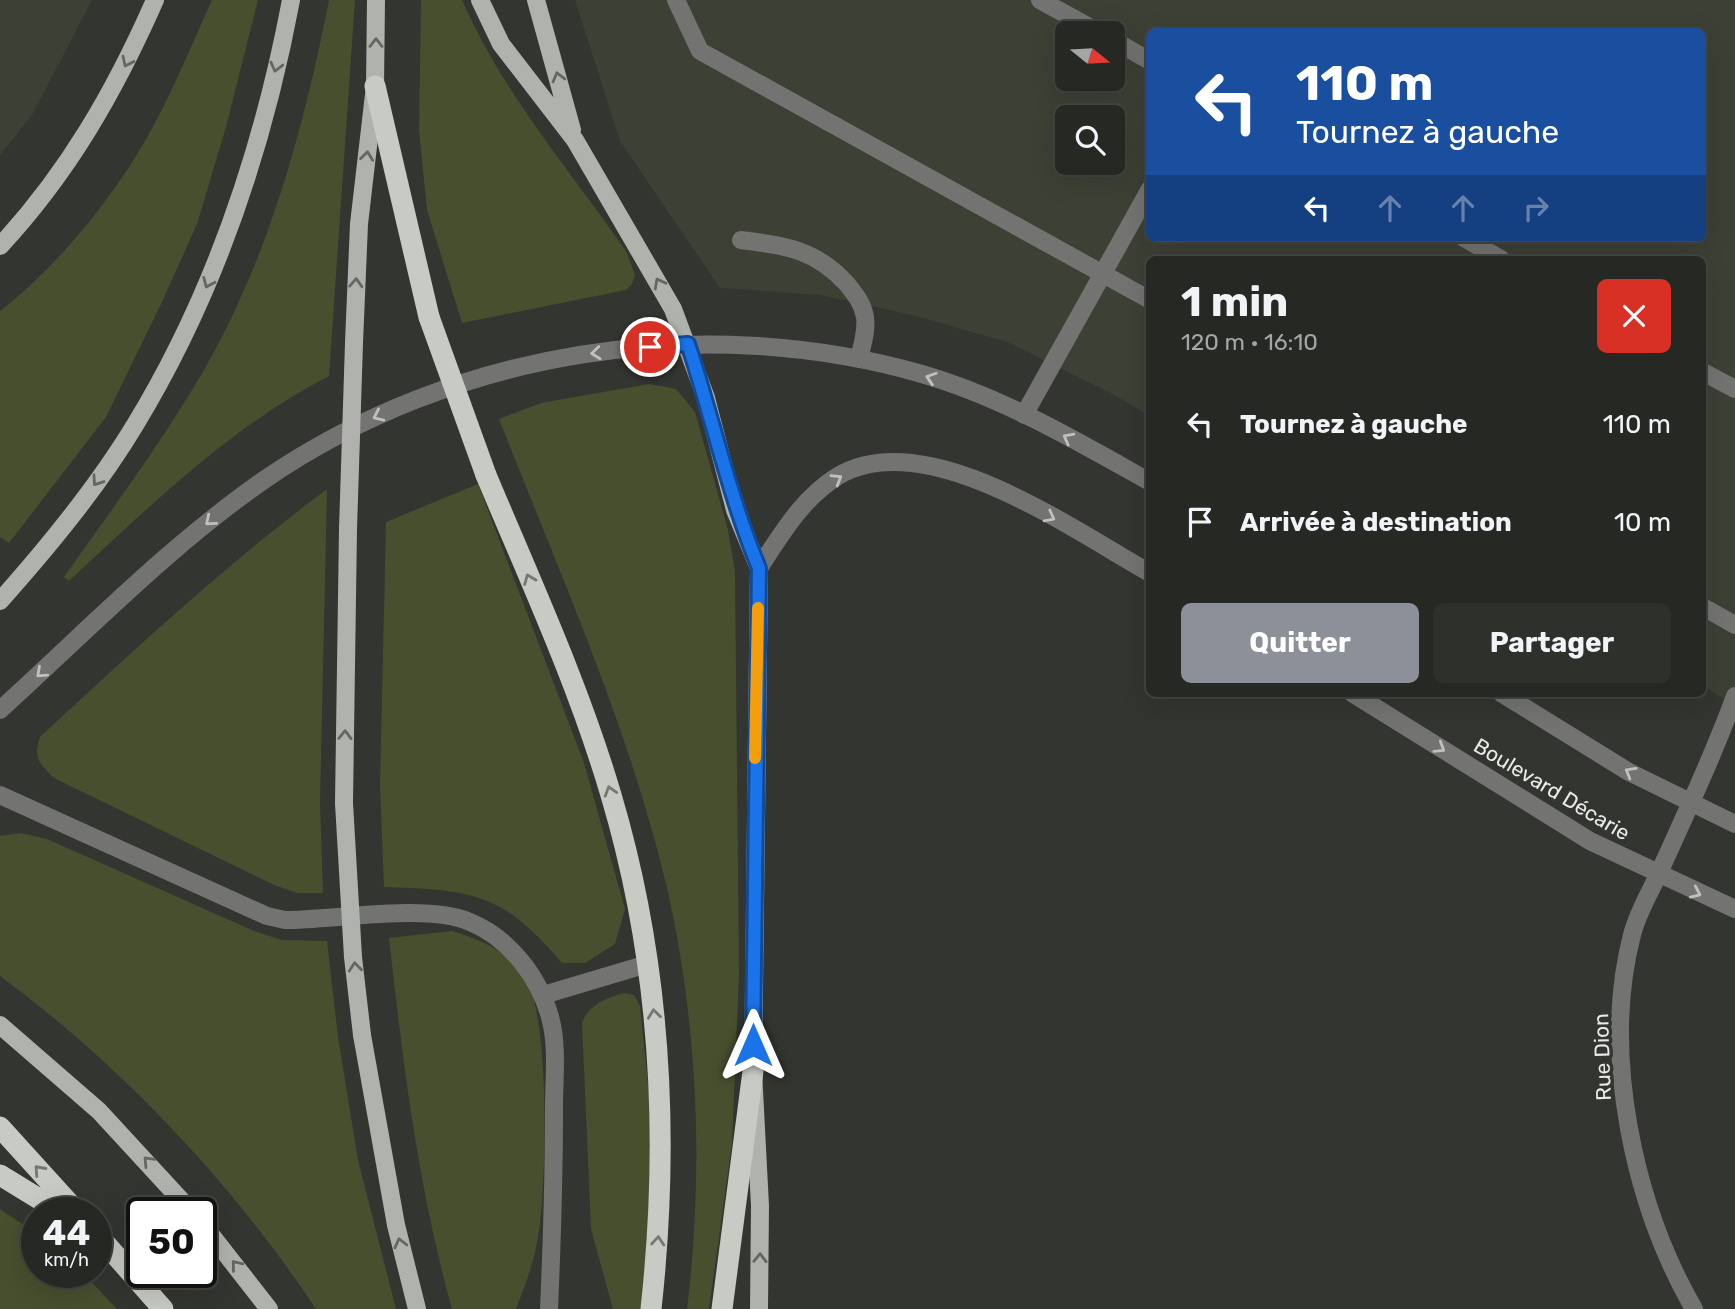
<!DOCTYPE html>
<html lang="fr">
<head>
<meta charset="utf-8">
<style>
	:root { --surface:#262824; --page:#2e302c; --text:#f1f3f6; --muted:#a4a6a6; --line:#424441; --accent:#8c9099 }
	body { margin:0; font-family:Rubik,sans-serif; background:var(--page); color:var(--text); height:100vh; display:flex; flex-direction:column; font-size:26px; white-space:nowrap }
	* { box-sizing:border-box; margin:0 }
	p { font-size:23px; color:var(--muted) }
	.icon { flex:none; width:38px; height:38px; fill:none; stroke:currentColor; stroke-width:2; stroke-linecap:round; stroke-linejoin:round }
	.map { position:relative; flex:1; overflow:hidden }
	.details { position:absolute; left:1146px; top:256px; width:560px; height:441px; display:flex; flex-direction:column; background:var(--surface); border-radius:10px; box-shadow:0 7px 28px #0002,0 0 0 2px var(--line) }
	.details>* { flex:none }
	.guide { position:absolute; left:1146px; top:28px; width:560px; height:214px; border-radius:10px; box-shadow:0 7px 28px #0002,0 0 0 2px var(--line); background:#1a4fa0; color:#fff; overflow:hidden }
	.needle { width:46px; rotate:108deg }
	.fabs { position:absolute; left:1055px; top:21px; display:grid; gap:14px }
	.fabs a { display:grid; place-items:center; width:70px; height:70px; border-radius:10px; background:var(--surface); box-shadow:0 7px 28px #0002,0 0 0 2px var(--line); font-size:35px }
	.speed { position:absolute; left:21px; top:1197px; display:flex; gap:14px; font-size:35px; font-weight:700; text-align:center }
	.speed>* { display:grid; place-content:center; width:91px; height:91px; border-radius:50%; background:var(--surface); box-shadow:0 7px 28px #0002,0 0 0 2px var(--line); line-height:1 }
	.speed small { font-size:18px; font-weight:400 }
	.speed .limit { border:4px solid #111; border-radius:10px; background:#fff; color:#111 }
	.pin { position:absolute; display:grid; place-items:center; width:60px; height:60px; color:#fff; margin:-30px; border:4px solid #fff; border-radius:50%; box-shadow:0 2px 7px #0007 }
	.me { position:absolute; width:77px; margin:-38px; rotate:0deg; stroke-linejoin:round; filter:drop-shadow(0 0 5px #0008) }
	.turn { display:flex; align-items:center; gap:24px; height:147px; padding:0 35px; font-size:32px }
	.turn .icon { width:91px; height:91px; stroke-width:2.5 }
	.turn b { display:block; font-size:49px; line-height:60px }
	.lanes { display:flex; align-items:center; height:66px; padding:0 35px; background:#0003; justify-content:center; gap:35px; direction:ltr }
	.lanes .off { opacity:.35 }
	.round { display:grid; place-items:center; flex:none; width:74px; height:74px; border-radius:10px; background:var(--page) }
	.head { display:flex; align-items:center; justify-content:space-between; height:119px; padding:0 35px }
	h1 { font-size:42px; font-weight:700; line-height:52px }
	.primary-button { display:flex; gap:14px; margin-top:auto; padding:14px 35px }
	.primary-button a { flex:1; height:80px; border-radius:10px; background:var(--accent); color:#fff; font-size:28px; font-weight:700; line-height:80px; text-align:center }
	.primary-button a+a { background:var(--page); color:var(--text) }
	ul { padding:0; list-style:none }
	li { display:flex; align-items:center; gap:21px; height:98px; padding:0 35px }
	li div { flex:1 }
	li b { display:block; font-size:26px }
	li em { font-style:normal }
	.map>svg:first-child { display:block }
	.built { fill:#3c4035; fill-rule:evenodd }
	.green { fill:#474f2f }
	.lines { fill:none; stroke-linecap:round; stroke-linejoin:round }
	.minor { stroke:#737371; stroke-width:18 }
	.major { stroke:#b0b2ad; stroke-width:18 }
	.highway { stroke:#c8cac4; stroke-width:21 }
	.major-bridge { stroke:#b0b2ad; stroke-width:18 }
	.highway-bridge { stroke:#c8cac4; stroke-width:21 }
	.oneway { stroke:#656762 }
	.oneway2 { stroke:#c0c1be }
	.oneway3 { stroke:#767873 }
	.route-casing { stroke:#114b97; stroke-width:18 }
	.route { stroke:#1a73e8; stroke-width:12 }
	.slow { stroke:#f59e0b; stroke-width:12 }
	.labels { text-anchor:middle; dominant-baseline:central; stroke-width:7; stroke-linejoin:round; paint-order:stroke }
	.street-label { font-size:21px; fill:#eaebe8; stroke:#333530 }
</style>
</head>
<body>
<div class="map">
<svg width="1735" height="1309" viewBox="0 0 1735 1309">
	<rect width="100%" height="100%" fill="#333530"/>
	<path class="built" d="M0,0H92L32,115L0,155Z
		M575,0H1735V705L1703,686V259H1150V416L1109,392L1007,342L916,316L820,295L720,288L620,141ZM1150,32H1703V238H1150ZM1068,33H1113V79H1068ZM1068,117H1113V163H1068Z"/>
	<path class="green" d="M212,0H258L226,127L197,224L162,302L106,417L9,543L0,537V311C61,264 123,186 158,117C178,79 194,39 212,0Z
		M329,0H355L329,376C229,428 151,505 69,581L64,577C112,509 162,442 204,370C269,257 304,127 329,0Z
		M421,0H462C504,95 567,166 626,251L635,275L632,284L626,290L462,323L427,210L419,130Z
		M649,384L676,389L695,412L728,530L735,571L739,973L732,1143L709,1309H687C704,1170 698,1024 667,888C629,727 559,572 499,419L541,403Z
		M478,484L584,763L625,909L615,944L585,963H562C503,893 473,890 384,887L380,785L386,522Z
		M327,489L320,803L323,893H297L274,885L54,778C39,764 33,757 40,737C133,651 225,565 327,489Z
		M21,833L47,839L254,931L282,940L327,941L338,1037L358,1160L396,1309H316C232,1183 122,1066 0,976V836Z
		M452,931C485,941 511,952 528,984C550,1025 547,1195 537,1243C533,1265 524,1288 516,1309H452C418,1187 403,1064 389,938Z
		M624,993L634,995L640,1006L650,1104V1225L641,1309H613L591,1229L582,1023C588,1005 606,998 624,993Z
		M0,1209L37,1234V1272H82L117,1309H0Z"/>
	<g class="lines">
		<path class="minor" d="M676,0L700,51L1150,300
			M1040,0L1100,33
			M1113,40L1150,61
			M1464,238L1501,259
			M741,240C786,246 815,249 847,284C855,294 863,304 865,317C867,331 862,346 859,359
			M1703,372L1735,389
			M1024,415L1150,189
			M759,568C781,535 802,498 838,476C926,424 1073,530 1150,573
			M1703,607L1735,625
			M1352,693L1590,841L1735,909
			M1501,693L1629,772L1735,824
			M0,710C86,632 169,546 264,480C454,350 701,311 922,374C1002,397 1077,441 1150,482
			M0,795L267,916L285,920C334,920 428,903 470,922C509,938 539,977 550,1017C558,1045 554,1078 554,1107C554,1174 552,1241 549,1309
			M543,995L647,964
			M1694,1309C1634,1205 1601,1054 1632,935C1638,910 1654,886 1664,862C1689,807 1714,753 1735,696"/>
		<path class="major" d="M480,0L501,44L575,140L673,309L706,398L735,510L759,568L753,1071L760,1206L759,1309
			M536,0L572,130
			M0,246C68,173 115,91 155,0
			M354,343L359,224L375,86L376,0
			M0,601C49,546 97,488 135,425C214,295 263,149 291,0
			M344,803L348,529
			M0,1025L99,1111L193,1213
			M362,1035L396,1225L417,1309
			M201,1222L269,1309"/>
		<path class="highway" d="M375,86L429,317
			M486,475C530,580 579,686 611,795C661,963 670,1136 651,1309
			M0,1127L78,1213
			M0,1175L62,1213
			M96,1233L163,1309
			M722,1309L753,1071"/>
		<path class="major-bridge" d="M348,529L354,343
			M344,803L353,957L362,1035"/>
		<path class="highway-bridge" d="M429,317L486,475"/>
	</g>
	<defs><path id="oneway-chevron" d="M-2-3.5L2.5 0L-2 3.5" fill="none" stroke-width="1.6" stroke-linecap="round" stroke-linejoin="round" transform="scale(1.75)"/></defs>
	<g class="oneway">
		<use href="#oneway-chevron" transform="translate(376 43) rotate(-90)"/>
		<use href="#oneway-chevron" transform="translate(127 62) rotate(116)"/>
		<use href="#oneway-chevron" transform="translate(276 67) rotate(104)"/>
		<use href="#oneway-chevron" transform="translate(558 77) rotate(-105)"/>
		<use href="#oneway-chevron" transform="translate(367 156) rotate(-83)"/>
		<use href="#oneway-chevron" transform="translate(208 283) rotate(113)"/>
		<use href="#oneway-chevron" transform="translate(356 283) rotate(-87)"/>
		<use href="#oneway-chevron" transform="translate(659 283) rotate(-118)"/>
		<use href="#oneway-chevron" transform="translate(97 481) rotate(125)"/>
		<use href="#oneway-chevron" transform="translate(345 735) rotate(-89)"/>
		<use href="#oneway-chevron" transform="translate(355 967) rotate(-96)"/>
		<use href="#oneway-chevron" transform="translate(148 1161) rotate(-133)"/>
		<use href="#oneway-chevron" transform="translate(400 1243) rotate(-104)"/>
		<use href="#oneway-chevron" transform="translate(760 1258) rotate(-89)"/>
		<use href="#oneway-chevron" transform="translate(236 1265) rotate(-129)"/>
	</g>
	<g class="oneway2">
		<use href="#oneway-chevron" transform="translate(596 353) rotate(174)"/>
		<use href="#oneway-chevron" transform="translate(931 378) rotate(-162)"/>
		<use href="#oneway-chevron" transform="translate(378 416) rotate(155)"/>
		<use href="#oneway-chevron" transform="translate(1068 438) rotate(-152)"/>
		<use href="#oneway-chevron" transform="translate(837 479) rotate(-31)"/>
		<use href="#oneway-chevron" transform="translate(1050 517) rotate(28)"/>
		<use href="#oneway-chevron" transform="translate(210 521) rotate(140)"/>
		<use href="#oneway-chevron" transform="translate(41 673) rotate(138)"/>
		<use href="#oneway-chevron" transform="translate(1440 748) rotate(32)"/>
		<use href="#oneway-chevron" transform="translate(1630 772) rotate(-150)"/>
		<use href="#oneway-chevron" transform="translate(1696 893) rotate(24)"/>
	</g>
	<g class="oneway3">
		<use href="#oneway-chevron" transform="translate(529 579) rotate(-112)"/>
		<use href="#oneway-chevron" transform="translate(610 791) rotate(-107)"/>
		<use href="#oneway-chevron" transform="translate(654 1014) rotate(-97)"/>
		<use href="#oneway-chevron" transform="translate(39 1170) rotate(-132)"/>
		<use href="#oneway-chevron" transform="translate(658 1241) rotate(-85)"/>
	</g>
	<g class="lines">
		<defs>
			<path id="route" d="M650,347L688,344C713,419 729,496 759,568L753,1045"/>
		</defs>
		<use href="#route" class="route-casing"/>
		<use href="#route" class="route"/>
		<path class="slow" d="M755,758L758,608"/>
	</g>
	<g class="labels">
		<g class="street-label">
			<text transform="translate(1552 789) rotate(31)">Boulevard Décarie</text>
			<text transform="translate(1602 1057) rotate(-92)">Rue Dion</text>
		</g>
	</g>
</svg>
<div class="fabs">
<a><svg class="needle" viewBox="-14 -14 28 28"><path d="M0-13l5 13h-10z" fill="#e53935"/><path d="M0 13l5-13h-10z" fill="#a4a6a6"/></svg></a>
<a><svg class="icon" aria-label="search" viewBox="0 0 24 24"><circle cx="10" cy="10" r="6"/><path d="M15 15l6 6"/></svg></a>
</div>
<div class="speed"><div>44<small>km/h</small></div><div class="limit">50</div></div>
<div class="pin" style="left:650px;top:347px;background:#d93025"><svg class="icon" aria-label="arrive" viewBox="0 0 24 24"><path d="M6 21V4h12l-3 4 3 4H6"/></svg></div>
<svg class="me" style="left:753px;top:1045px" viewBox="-20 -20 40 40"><path d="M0-17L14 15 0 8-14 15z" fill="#1a73e8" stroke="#fff" stroke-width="4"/></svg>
<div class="guide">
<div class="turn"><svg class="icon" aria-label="left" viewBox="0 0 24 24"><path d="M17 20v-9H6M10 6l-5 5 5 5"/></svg><div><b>110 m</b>Tournez à gauche</div></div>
<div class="lanes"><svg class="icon" aria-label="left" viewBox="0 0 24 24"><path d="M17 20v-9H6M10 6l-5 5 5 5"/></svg><svg class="icon off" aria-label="ahead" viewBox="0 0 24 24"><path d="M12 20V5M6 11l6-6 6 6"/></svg><svg class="icon off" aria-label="ahead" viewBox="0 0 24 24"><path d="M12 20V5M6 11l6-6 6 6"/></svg><svg class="icon off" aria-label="right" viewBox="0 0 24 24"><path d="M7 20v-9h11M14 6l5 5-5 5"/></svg></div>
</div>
<section class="details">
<div class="head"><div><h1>1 min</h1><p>120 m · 16:10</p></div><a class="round" style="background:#d93025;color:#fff"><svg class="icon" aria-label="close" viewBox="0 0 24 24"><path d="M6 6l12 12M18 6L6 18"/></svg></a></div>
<ul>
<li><svg class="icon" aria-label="left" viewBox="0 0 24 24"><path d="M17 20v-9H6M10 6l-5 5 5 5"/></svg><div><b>Tournez à gauche</b></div><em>110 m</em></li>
<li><svg class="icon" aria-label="arrive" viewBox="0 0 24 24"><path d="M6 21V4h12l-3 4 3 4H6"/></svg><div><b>Arrivée à destination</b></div><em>10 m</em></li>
</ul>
<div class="primary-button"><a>Quitter</a><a>Partager</a></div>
</section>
</div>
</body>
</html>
